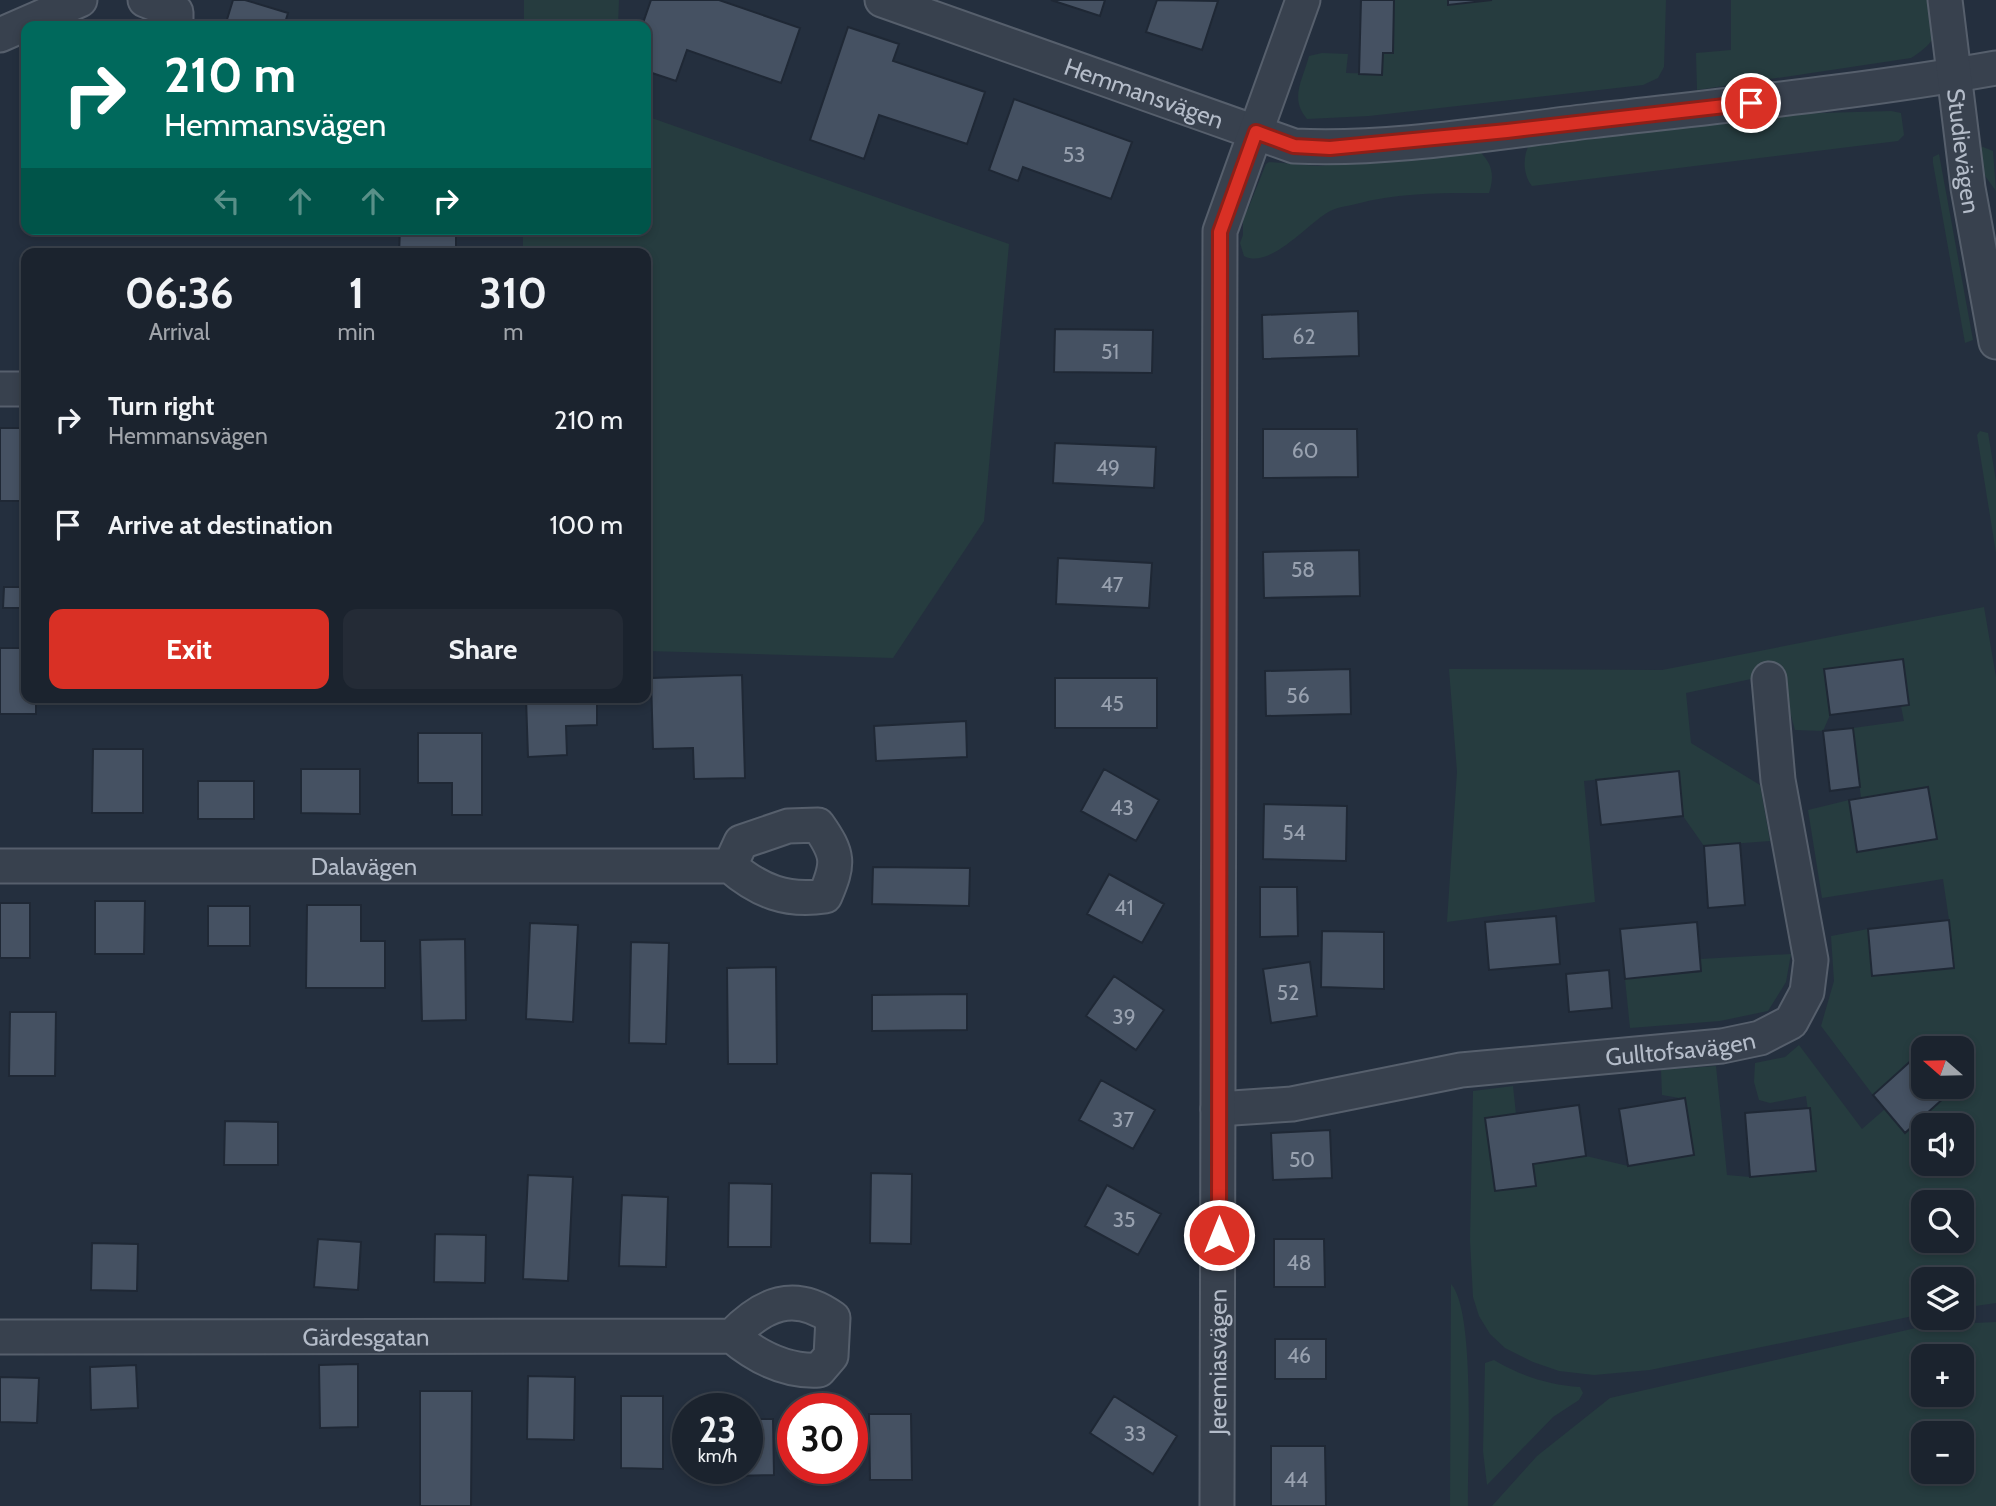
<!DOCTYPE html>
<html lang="en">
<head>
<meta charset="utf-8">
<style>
	:root { --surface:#1b232e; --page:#242b36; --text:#f1f3f6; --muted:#a0a4aa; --line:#39404a; --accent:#d93025 }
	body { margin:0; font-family:Cabin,sans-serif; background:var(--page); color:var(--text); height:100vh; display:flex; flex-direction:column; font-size:26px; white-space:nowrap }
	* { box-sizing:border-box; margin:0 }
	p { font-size:23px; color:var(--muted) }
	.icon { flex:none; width:38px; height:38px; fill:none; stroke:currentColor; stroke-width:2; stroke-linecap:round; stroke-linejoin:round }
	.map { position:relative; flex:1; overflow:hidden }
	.drawer { position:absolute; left:21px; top:248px; width:630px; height:455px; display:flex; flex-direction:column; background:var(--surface); border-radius:14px; box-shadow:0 4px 10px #0003,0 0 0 2px var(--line) }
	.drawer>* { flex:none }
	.top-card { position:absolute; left:21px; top:21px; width:630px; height:214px; border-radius:14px; box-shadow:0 4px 10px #0003,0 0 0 2px var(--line); background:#00695c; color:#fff; overflow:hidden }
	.needle { width:46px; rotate:290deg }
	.fabs { position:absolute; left:1911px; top:1036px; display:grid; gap:14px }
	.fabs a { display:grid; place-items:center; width:63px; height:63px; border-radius:14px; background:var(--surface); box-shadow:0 4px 10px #0003,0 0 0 2px var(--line); font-size:35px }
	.speed { position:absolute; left:672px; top:1393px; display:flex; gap:14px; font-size:35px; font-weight:700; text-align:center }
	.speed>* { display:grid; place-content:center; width:91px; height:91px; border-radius:50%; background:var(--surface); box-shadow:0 4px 10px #0003,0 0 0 2px var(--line); line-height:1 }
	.speed small { font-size:18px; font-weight:400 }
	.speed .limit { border:10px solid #d22; background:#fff; color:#111 }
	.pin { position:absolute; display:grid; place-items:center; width:60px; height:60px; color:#fff; margin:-30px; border:4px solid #fff; border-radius:50%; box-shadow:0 2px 7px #0007 }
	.me { position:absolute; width:77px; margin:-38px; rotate:0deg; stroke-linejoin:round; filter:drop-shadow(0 0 5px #0008) }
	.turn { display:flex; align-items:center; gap:24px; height:147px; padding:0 28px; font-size:32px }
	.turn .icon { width:91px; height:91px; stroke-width:2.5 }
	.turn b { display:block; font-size:49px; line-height:60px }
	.lanes { display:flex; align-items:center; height:66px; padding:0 28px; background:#0003; justify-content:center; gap:35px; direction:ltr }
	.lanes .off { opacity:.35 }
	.eta { display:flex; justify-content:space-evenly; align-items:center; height:119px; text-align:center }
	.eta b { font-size:42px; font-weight:800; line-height:49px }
	.cta { display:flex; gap:14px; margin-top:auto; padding:14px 28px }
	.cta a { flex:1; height:80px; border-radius:14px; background:var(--accent); color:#fff; font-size:28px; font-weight:800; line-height:80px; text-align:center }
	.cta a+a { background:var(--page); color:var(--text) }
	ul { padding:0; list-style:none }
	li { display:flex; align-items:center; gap:21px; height:105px; padding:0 28px }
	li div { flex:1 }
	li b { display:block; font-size:26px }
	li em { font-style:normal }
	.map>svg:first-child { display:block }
	.green { fill:#263c3f; fill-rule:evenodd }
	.building { fill:#455162; stroke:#1f2835; stroke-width:2 }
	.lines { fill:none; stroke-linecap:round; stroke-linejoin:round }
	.minor-casing { stroke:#565f6c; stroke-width:37 }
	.minor { stroke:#38414e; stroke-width:33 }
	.route-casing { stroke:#8d1f18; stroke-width:18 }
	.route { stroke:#d93025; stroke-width:12 }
	.labels { text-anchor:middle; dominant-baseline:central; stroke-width:5; stroke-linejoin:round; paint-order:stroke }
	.number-label { font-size:21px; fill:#98a1af }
	.street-label { font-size:24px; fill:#b4bcc9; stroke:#1d2633 }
</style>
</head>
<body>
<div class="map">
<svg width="1996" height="1506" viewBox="0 0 1996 1506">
	<rect width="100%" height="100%" fill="#242f3e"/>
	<path class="green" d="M524,0H619L618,26H524Z
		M1394,0H1448L1449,5L1492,0H1666L1664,67L1658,78L1643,85L1369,116L1307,119C1289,98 1303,80 1309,56L1322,53L1348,54L1346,73L1382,74L1383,53H1393Z
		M1731,0H1942C1939,31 1938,41 1911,58L1697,90L1696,53L1731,50Z
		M1891,111L1901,113L1904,135L1898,141L1532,186C1523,175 1522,156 1530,143L1750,115Z
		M646,116L1009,244L984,521L893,658L646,651V254H523V229H646Z
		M1983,147L1993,151L1996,191L1969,154L1970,149Z
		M1479,151C1492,163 1495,175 1489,193C1444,193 1401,192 1356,204C1348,206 1338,207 1330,211C1309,222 1270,270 1244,256L1240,243L1243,235V214L1248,209L1266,164L1269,162L1318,166Z
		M1939,154L1973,340L1965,343L1933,163V157Z
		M1980,431L1988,433L1996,481V553L1977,435Z
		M1984,607L1996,677V1303L1962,1308V1279H1923V1314L1650,1370L1594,1375L1559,1371L1533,1362L1505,1348L1490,1334L1479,1316L1473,1297L1470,1240L1473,1091L1513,1086L1516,1114L1485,1118L1495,1191L1536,1186L1533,1164L1586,1156L1628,1166L1694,1155L1685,1099L1662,1095L1661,1070L1716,1066L1727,1175L1750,1177L1816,1171L1806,1096L1770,1103L1759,1100L1754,1082L1755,1063L1785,1057L1799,1045L1862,1129L1885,1109L1905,1133L1955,1087H1962V1048H1923L1873,1095L1821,1026L1834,981L1831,936L1868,929L1872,976L1949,920L1943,879L1822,898L1808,810L1849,800L1858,852L1937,839L1928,787L1861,798L1853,728L1904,721L1901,706L1902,659L1824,669L1830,715L1823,731L1795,730L1779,673L1686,693L1691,743L1760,785L1770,841L1704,846L1683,816L1678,771L1584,781L1595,902L1447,922L1457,772L1449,669L1662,670ZM1923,1125H1962V1164H1923ZM1923,1202H1962V1241H1923Z
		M1791,954L1786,982L1768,1011L1720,1021L1630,1028L1625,979L1701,972L1700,959Z
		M1451,1284C1476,1311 1467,1464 1468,1506H1450Z
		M1996,1322V1506H1492L1537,1456L1610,1398L1929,1325ZM1923,1356H1962V1395H1923ZM1923,1433H1962V1472H1923Z
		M1494,1360C1521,1376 1549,1385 1580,1387L1583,1393L1579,1400L1553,1417L1487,1485L1483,1451L1485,1363Z"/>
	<path class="building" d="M233,0H245L288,13L284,26H225Z
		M651,0H719L800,28L781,83L687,50L676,81L646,71V26H642Z
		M1051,0H1105L1100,16Z
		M1157,0L1218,1L1202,50L1146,32Z
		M1361,0H1394L1393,53H1383L1382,75L1359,74Z
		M1448,0H1492L1448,5Z
		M848,27L899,44L893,61L985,92L967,144L879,115L864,159L810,140Z
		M1014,99L1132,142L1111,199L1023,167L1018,181L989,170Z
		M400,229H456V254H399Z
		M1358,311L1359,356L1263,359L1262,315Z
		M1055,329L1153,330L1152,373L1054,372Z
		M0,428H23V501H0Z
		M1263,429H1357L1358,477L1263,478Z
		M1055,443L1156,447L1154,488L1053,483Z
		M1359,550L1360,596L1264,598L1263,552Z
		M1058,558L1152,563L1149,608L1056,604Z
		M4,587H26V608H3Z
		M0,648H26V698H36V714H0Z
		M1903,659L1909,705L1830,715L1824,669Z
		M1350,669L1351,714L1266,716L1265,671Z
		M742,675L745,778L694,779L693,748L653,749L651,678Z
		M1055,678H1157V728H1055Z
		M526,698H597V725L566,726L567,755L528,757Z
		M966,721L967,757L876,761L874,726Z
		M1853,728L1860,787L1830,791L1823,731Z
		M418,733H482V815H452V783H418Z
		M93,749H143V813H92Z
		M301,769H360V814L301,813Z
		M1104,769L1159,800L1136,841L1081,811Z
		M1679,771L1683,816L1601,825L1596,780Z
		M198,781H254V819H198Z
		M1928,787L1937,839L1857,852L1849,800Z
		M1264,804L1347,806L1346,861L1263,859Z
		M1740,843L1745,905L1708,908L1704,846Z
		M873,867L970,868L969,906L872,904Z
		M1109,874L1164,904L1142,943L1087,914Z
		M1260,887H1297L1298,936L1260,937Z
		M95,901H145L144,954H95Z
		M0,903H30V958H0Z
		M307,905H361V941H385V988H306Z
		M208,906H250V946H208Z
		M1556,916L1560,964L1489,970L1485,922Z
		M1949,920L1954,968L1872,976L1868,929Z
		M1697,922L1701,971L1625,979L1620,929Z
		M530,923L578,925L573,1022L526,1019Z
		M1322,931L1384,932V989L1321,987Z
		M465,939L466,1020L422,1021L420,940Z
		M631,942L669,943L666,1044L629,1043Z
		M1310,962L1317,1016L1271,1023L1263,969Z
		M776,967L777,1064H728L727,968Z
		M1609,970L1612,1008L1569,1012L1566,974Z
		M1114,976L1164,1010L1136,1050L1086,1016Z
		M967,994V1030L872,1031V995Z
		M10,1012H56L55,1076H9Z
		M1923,1050V1087L1955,1088L1905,1133L1873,1095Z
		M1101,1080L1155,1110L1133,1149L1079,1120Z
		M1685,1098L1694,1155L1628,1166L1619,1109Z
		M1579,1105L1586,1156L1533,1164L1536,1186L1495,1191L1485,1118Z
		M1810,1108L1816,1171L1750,1177L1745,1113Z
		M225,1121L278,1122V1165H224Z
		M1330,1130L1332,1178L1273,1180L1271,1133Z
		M871,1173L912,1174L911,1244L870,1243Z
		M528,1175L573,1177L568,1281L523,1279Z
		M729,1183L772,1184L771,1247H728Z
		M1107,1185L1161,1214L1138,1255L1085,1226Z
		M622,1195L668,1197L666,1267L619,1266Z
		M435,1234L486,1235L485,1283L434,1282Z
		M318,1239L361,1242L358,1290L314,1287Z
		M1274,1239H1324L1325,1287H1274Z
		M92,1243L138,1244L137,1291L91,1290Z
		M1275,1339H1326V1379H1275Z
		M358,1364V1427L320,1428L319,1365Z
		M136,1365L138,1408L91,1410L90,1367Z
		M528,1376L575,1377L574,1440L527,1439Z
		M0,1377L39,1378L37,1423L0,1422Z
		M420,1391H472L471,1506H420Z
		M621,1396H663V1469L621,1468Z
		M1114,1396L1177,1436L1153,1474L1090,1433Z
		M869,1414H911L912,1480H870Z
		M747,1419H773L774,1475L729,1476V1468H747Z
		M1271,1446H1325L1326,1506H1271Z"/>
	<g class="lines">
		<defs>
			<g id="minor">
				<path d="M145,0L176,12V26"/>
				<path id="s1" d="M882,0L1294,146C1387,151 1497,132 1590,121C1726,105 1861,92 1996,68"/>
				<path id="s2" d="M1945,0L1968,188L1996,342"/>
				<path d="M0,35L80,0"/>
				<path d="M0,389H26"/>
				<path id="s3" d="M0,866H730C759,891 787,902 825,896C839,863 839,855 818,825L788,826L741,842L730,866"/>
				<path id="s4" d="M1218,1109L1292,1104L1461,1070L1722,1046L1760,1038L1791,1022L1807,992L1811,960L1778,780L1769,679"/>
				<path id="s5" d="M0,1337L732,1336C757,1357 785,1372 819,1370L831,1356L833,1318C794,1290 763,1304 732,1336"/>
				<path id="s6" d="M1217,1506L1220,231L1303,0"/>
			</g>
		</defs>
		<use href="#minor" class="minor-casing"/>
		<use href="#minor" class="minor"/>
	</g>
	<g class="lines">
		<defs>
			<path id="route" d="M1219,1235L1220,232L1256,132L1294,146L1330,148L1507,131L1751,103"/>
		</defs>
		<use href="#route" class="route-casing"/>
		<use href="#route" class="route"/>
	</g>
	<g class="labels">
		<g class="number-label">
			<text x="1074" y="154">53</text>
			<text x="1304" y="336">62</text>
			<text x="1110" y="351">51</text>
			<text x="1305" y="450">60</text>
			<text x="1108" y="467">49</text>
			<text x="1303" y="569">58</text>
			<text x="1112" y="584">47</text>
			<text x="1298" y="695">56</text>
			<text x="1112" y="703">45</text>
			<text x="1122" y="807">43</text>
			<text x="1294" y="832">54</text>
			<text x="1124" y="907">41</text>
			<text x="1288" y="992">52</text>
			<text x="1124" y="1016">39</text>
			<text x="1123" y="1119">37</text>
			<text x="1302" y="1159">50</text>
			<text x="1124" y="1219">35</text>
			<text x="1299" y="1262">48</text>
			<text x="1299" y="1355">46</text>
			<text x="1135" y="1433">33</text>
			<text x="1296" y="1479">44</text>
		</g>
		<g class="street-label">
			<text stroke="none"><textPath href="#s1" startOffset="278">Hemmansvägen</textPath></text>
			<text stroke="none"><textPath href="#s2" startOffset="152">Studievägen</textPath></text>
			<text stroke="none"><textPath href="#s3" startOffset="364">Dalavägen</textPath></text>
			<text stroke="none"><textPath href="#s4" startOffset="467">Gulltofsavägen</textPath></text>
			<text stroke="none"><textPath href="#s5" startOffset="366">Gärdesgatan</textPath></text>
			<text stroke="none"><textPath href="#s6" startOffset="144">Jeremiasvägen</textPath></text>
		</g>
	</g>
</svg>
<div class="fabs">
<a><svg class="needle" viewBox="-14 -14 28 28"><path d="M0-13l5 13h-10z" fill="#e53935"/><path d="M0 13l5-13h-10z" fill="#a0a4aa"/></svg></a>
<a><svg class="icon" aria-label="sound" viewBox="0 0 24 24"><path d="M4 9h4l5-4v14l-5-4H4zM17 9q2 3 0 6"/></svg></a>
<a><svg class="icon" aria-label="search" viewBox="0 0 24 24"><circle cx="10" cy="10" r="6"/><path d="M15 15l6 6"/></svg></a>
<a><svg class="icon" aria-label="layers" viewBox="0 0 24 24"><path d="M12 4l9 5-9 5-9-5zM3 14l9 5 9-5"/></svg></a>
<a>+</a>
<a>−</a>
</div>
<div class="speed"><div>23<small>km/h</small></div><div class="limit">30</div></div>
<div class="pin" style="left:1751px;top:103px;background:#d93025"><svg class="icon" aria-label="arrive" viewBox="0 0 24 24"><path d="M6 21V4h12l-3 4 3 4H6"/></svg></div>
<svg class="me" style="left:1219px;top:1235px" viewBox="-20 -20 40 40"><circle r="17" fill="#d93025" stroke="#fff" stroke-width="3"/><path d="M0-11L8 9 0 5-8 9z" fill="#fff"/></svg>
<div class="top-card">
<div class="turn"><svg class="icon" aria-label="right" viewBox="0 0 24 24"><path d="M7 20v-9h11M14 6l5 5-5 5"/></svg><div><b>210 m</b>Hemmansvägen</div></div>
<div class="lanes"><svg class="icon off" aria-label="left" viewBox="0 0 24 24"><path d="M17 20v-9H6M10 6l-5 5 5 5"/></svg><svg class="icon off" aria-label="ahead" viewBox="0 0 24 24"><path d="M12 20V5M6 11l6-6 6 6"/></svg><svg class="icon off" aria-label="ahead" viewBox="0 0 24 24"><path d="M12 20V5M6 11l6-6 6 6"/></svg><svg class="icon" aria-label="right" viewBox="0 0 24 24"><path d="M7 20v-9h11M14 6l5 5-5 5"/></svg></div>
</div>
<section class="drawer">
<div class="eta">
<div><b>06:36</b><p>Arrival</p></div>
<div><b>1</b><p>min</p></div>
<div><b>310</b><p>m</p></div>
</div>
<ul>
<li><svg class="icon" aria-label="right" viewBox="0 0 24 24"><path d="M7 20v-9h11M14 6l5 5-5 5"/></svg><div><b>Turn right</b><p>Hemmansvägen</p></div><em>210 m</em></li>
<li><svg class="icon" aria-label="arrive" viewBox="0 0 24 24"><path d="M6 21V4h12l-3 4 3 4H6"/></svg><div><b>Arrive at destination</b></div><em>100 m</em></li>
</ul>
<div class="cta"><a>Exit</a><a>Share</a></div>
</section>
</div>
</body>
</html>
